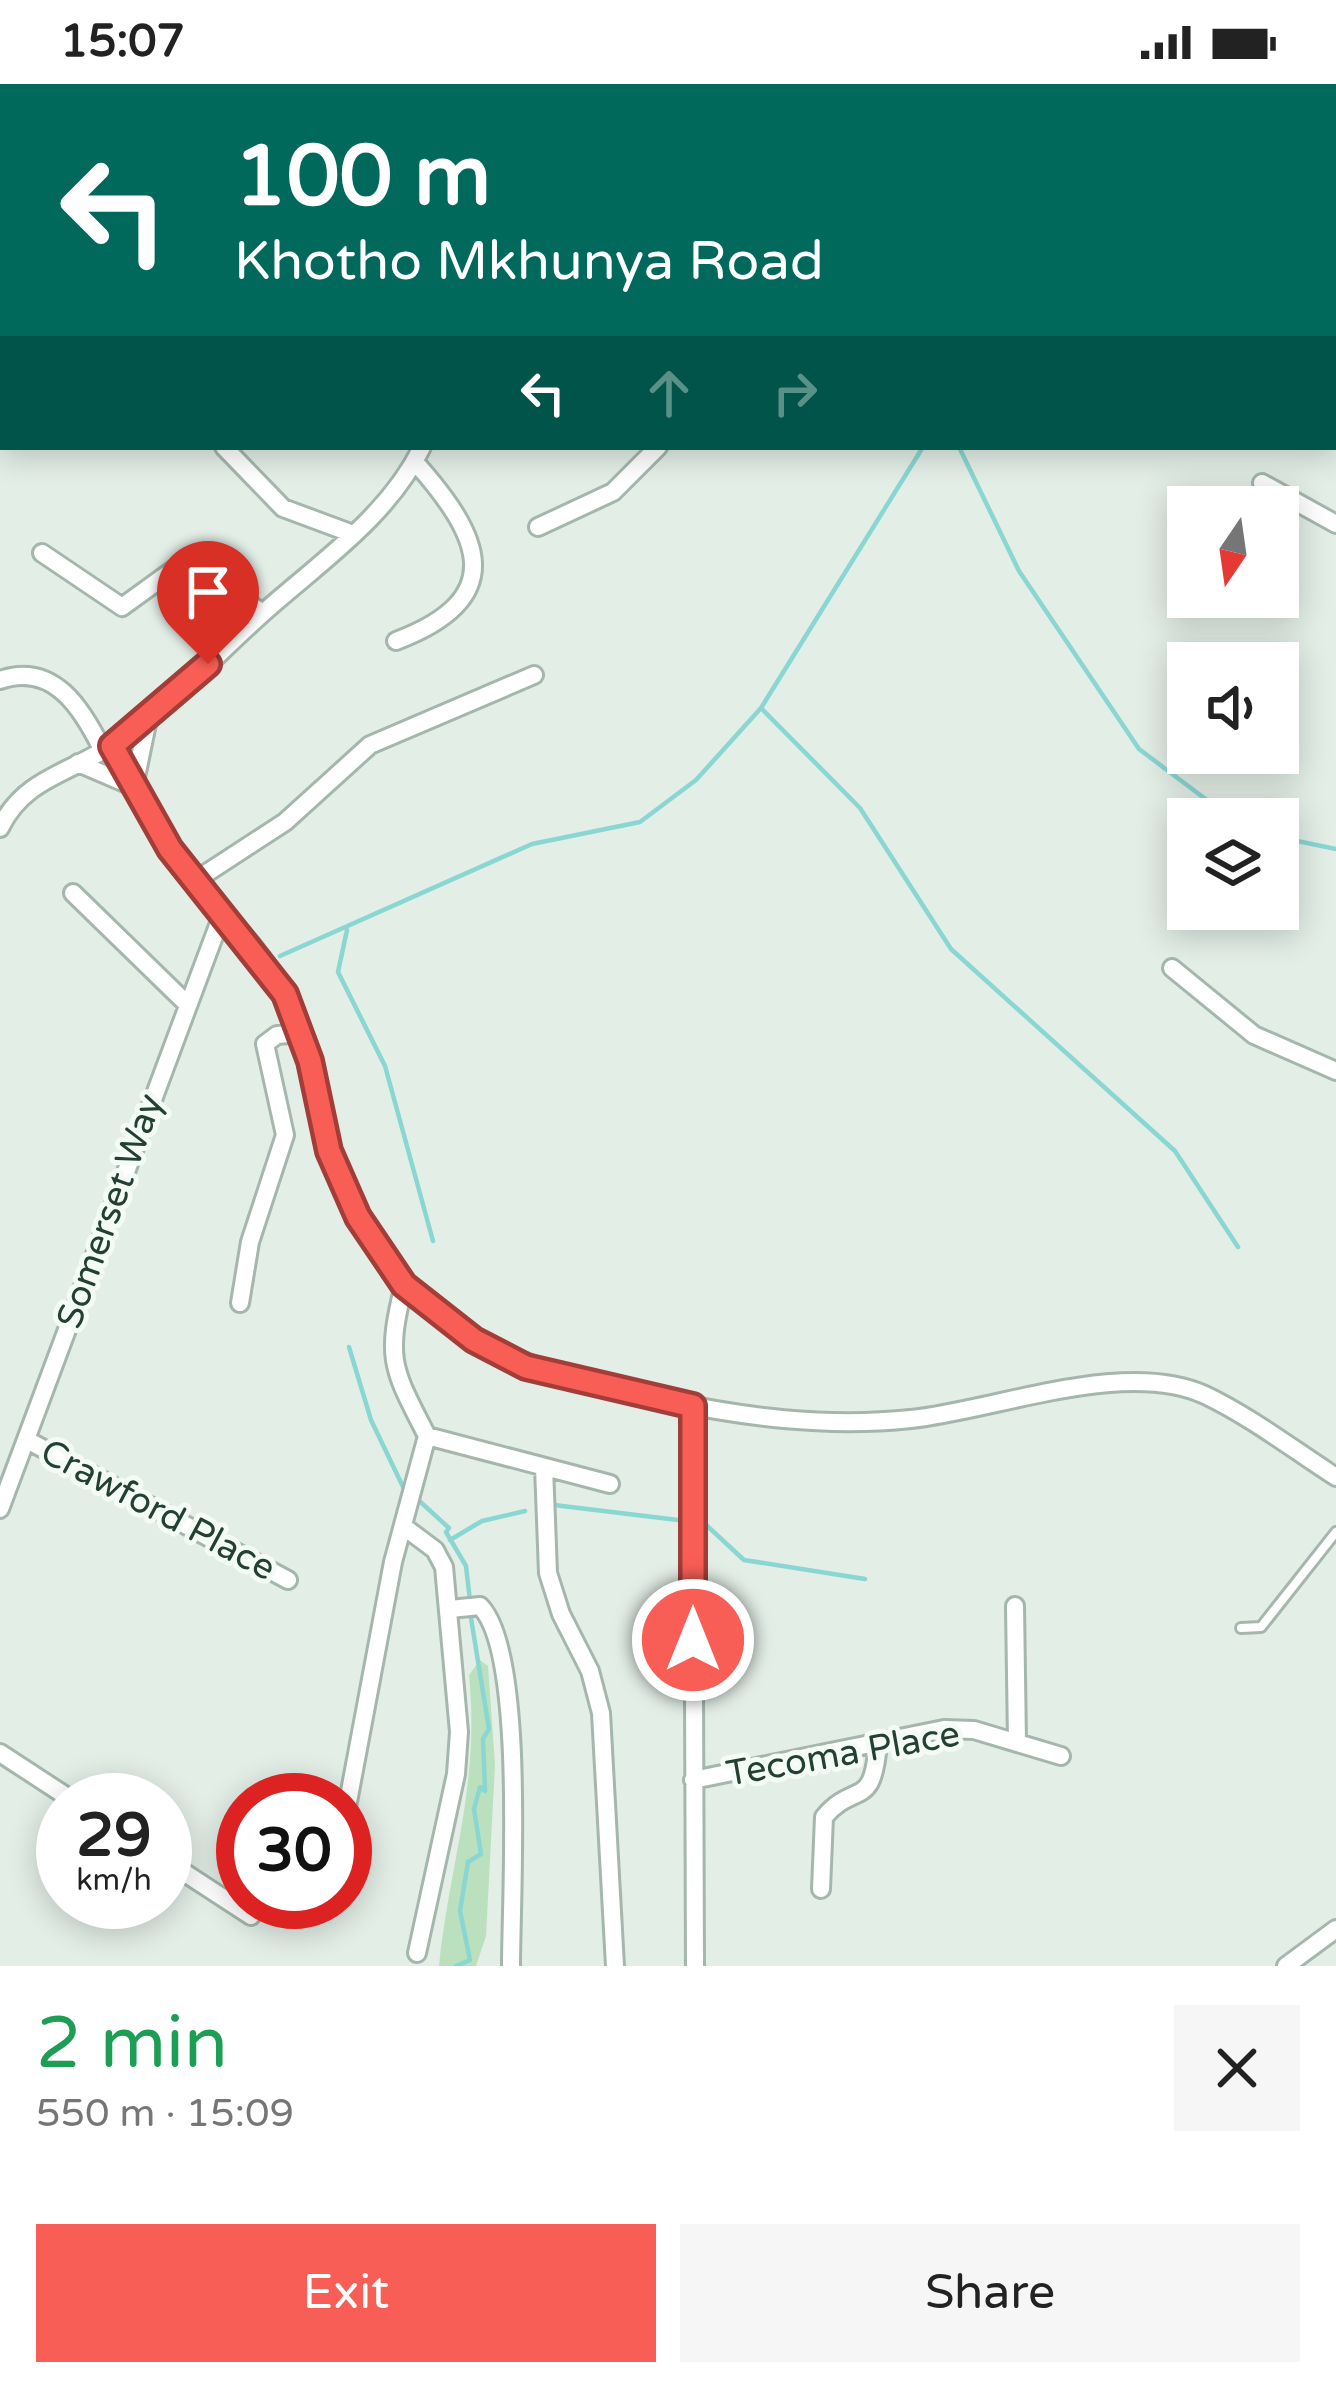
<!DOCTYPE html>
<html lang="en">
<head>
<meta charset="utf-8">
<style>
	:root { --surface:#fff; --page:#f6f6f6; --text:#222; --muted:#767676; --accent:#f95e56 }
	body { margin:0; font-family:"Varela Round",sans-serif; background:var(--page); color:var(--text); height:100vh; display:flex; flex-direction:column; font-size:45px; white-space:nowrap }
	* { box-sizing:border-box; margin:0 }
	p { font-size:39px; color:var(--muted) }
	.icon { flex:none; width:66px; height:66px; fill:none; stroke:currentColor; stroke-width:2; stroke-linecap:round; stroke-linejoin:round }
	.map { position:relative; height:1882px; overflow:hidden }
	.sheet { display:flex; flex-direction:column; background:var(--surface); flex:1 }
	.sheet>* { flex:none }
	.banner { position:absolute; left:0px; top:0px; width:1338px; height:366px; box-shadow:0 6px 30px #0003; background:#00695c; color:#fff; overflow:hidden }
	.needle { width:78px; rotate:193deg }
	.tools { position:absolute; left:1167px; top:402px; display:grid; gap:24px }
	.tools a { display:grid; place-items:center; width:132px; height:132px; border-radius:0px; background:var(--surface); box-shadow:0 6px 30px #0003; font-size:60px }
	.speed { position:absolute; left:36px; top:1689px; display:flex; gap:24px; font-size:60px; font-weight:700; text-align:center }
	.speed>* { display:grid; place-content:center; width:156px; height:156px; border-radius:50%; background:var(--surface); box-shadow:0 6px 30px #0003; line-height:1 }
	.speed small { font-size:30px; font-weight:400 }
	.speed .limit { border:18px solid #d22; background:#fff; color:#111 }
	.pin { position:absolute; display:grid; place-items:center; width:102px; height:102px; color:#fff; margin:-123px -51px; border-radius:50% 50% 50% 0; rotate:-45deg; box-shadow:0 0 12px #0007 }
	.pin .icon { rotate:45deg }
	.me { position:absolute; width:132px; margin:-66px; rotate:0deg; stroke-linejoin:round; filter:drop-shadow(0 0 9px #0008) }
	.turn { display:flex; align-items:center; gap:42px; height:252px; padding:0 36px; font-size:54px }
	.turn .icon { width:156px; height:156px; stroke-width:2.5 }
	.turn b { display:block; font-size:84px; line-height:102px }
	.lanes { display:flex; align-items:center; height:114px; padding:0 36px; background:#0003; justify-content:center; gap:60px; direction:ltr }
	.lanes .off { opacity:.35 }
	.round { display:grid; place-items:center; flex:none; width:126px; height:126px; border-radius:0px; background:var(--page) }
	.summary { display:flex; align-items:center; justify-content:space-between; height:204px; padding:0 36px }
	h1 { font-size:72px; font-weight:600; line-height:90px; color:#1e9e55 }
	.button { display:flex; gap:24px; margin-top:auto; padding:24px 36px }
	.button a { flex:1; height:138px; border-radius:0px; background:var(--accent); color:#fff; font-size:48px; font-weight:600; line-height:138px; text-align:center }
	.button a+a { background:var(--page); color:var(--text) }
	.status { display:flex; justify-content:space-between; align-items:center; height:84px; padding:0 60px; background:var(--surface); direction:ltr }
	.status svg { height:33px; fill:currentColor }
	.map>svg:first-child { display:block }
	.green { fill:#bbe0be }
	.lines { fill:none; stroke-linecap:round; stroke-linejoin:round }
	.stream { stroke:#89d6d2; stroke-width:4.5 }
	.service-casing { stroke:#a5b7ad; stroke-width:14 }
	.minor-casing { stroke:#a5b7ad; stroke-width:22 }
	.service { stroke:#fff; stroke-width:8 }
	.minor { stroke:#fff; stroke-width:16 }
	.route-casing { stroke:#a23d38; stroke-width:30 }
	.route { stroke:#f95e56; stroke-width:21 }
	.labels { text-anchor:middle; dominant-baseline:central; stroke-width:10; stroke-linejoin:round; paint-order:stroke }
	.street-label { font-size:36px; fill:#224132; stroke:#f4faf6 }
</style>
</head>
<body>
<div class="status"><b>15:07</b><svg viewBox="0 0 49 12"><path d="M0 12V9h3v3zM5 12V6h3v6zM10 12V3h3v9zM15 12V0h3v12zM26 1h20v11H26zM47 4h2v5h-2z"/></svg></div>
<div class="map">
<svg width="1336" height="1882" viewBox="0 0 1336 1882">
	<rect width="100%" height="100%" fill="#e3eee7"/>
	<path class="green" d="M480,1576L488,1582L495,1681L486,1852L476,1882H439C450,1776 480,1702 469,1591Z"/>
	<g class="lines">
		<path class="stream" d="M1211,3L1213,0
			M959,363L1019,487L1139,665L1232,735
			M761,624L860,724L951,865L1175,1067L1238,1163
			M1278,753L1336,765
			M347,846L338,888L385,982L433,1157
			M280,872L532,760L640,738L696,696L761,624L923,363
			M349,1263L371,1336L405,1407
			M415,1413L449,1444L446,1448L466,1482L470,1517
			M554,1421L686,1437
			M703,1438L744,1476L865,1495
			M450,1456L482,1437L525,1427
			M456,1882L470,1876L460,1827L468,1778L481,1770L474,1725L480,1703L485,1707L483,1655L489,1645L470,1528"/>
		<defs>
			<path id="service" d="M1241,1544L1261,1543L1336,1448"/>
			<path id="minor" d="M379,0V3
				M0,2L4,0
				M654,3L660,0
				M992,3V0
				M1335,336L1336,338
				M224,363L283,424L353,450
				M1262,399L1336,440
				M538,443L613,408L658,363
				M42,469L122,523L180,481L198,486L263,529
				M396,557C510,514 481,452 415,378
				M0,596C54,577 83,626 103,667
				M112,662C131,696 148,732 170,764C206,816 259,857 287,914C322,985 320,1067 360,1137C429,1259 532,1287 659,1315C743,1333 825,1344 911,1335C996,1326 1125,1274 1205,1311C1251,1333 1294,1366 1336,1393
				M78,679L134,703L148,635
				M0,744C25,692 74,689 116,658C170,621 214,573 263,529C319,479 388,433 422,363
				M196,796L285,738L370,661L534,591
				M73,809L187,920
				M1172,884L1254,951L1336,987
				M240,1219L250,1158L285,1051L265,960L277,951L301,949
				M693,1322L695,1882
				M427,1352L610,1400
				M27,1356L288,1496
				M544,1383L548,1489L561,1530L590,1587L601,1629L615,1882
				M0,1425L222,831
				M403,1442L435,1466L444,1483L459,1648L456,1690L417,1869
				M1015,1522L1017,1659
				M450,1525L480,1522C526,1568 511,1810 511,1882
				M0,1669L72,1716
				M693,1696L944,1645L974,1646L1061,1672
				M345,1734L393,1478L427,1352C393,1285 385,1277 404,1201
				M165,1776L251,1832
				M821,1805L824,1733C855,1696 873,1728 878,1658
				M1286,1882L1336,1845"/>
		</defs>
		<use href="#service" class="service-casing"/>
		<use href="#minor" class="minor-casing"/>
		<use href="#service" class="service"/>
		<use href="#minor" class="minor"/>
	</g>
	<g class="lines">
		<defs>
			<path id="route" d="M208,580L112,662L170,765L285,910L310,977L329,1067L358,1133L404,1201L474,1256L526,1283L693,1322V1556"/>
		</defs>
		<use href="#route" class="route-casing"/>
		<use href="#route" class="route"/>
	</g>
	<g class="labels">
		<g class="street-label">
			<text transform="translate(110 1127) rotate(-70)">Somerset Way</text>
			<text transform="translate(158 1426) rotate(28)">Crawford Place</text>
			<text transform="translate(843 1670) rotate(-10)">Tecoma Place</text>
		</g>
	</g>
</svg>
<div class="tools">
<a><svg class="needle" viewBox="-14 -14 28 28"><path d="M0-13l5 13h-10z" fill="#e53935"/><path d="M0 13l5-13h-10z" fill="#767676"/></svg></a>
<a><svg class="icon" aria-label="sound" viewBox="0 0 24 24"><path d="M4 9h4l5-4v14l-5-4H4zM17 9q2 3 0 6"/></svg></a>
<a><svg class="icon" aria-label="layers" viewBox="0 0 24 24"><path d="M12 4l9 5-9 5-9-5zM3 14l9 5 9-5"/></svg></a>
</div>
<div class="speed"><div>29<small>km/h</small></div><div class="limit">30</div></div>
<div class="pin" style="left:208px;top:580px;background:#d93025"><svg class="icon" aria-label="arrive" viewBox="0 0 24 24"><path d="M6 21V4h12l-3 4 3 4H6"/></svg></div>
<svg class="me" style="left:693px;top:1556px" viewBox="-20 -20 40 40"><circle r="17" fill="#f95e56" stroke="#fff" stroke-width="3"/><path d="M0-11L8 9 0 5-8 9z" fill="#fff"/></svg>
<div class="banner">
<div class="turn"><svg class="icon" aria-label="left" viewBox="0 0 24 24"><path d="M17 20v-9H6M10 6l-5 5 5 5"/></svg><div><b>100 m</b>Khotho Mkhunya Road</div></div>
<div class="lanes"><svg class="icon" aria-label="left" viewBox="0 0 24 24"><path d="M17 20v-9H6M10 6l-5 5 5 5"/></svg><svg class="icon off" aria-label="ahead" viewBox="0 0 24 24"><path d="M12 20V5M6 11l6-6 6 6"/></svg><svg class="icon off" aria-label="right" viewBox="0 0 24 24"><path d="M7 20v-9h11M14 6l5 5-5 5"/></svg></div>
</div>
</div>
<section class="sheet">
<div class="summary"><div><h1>2 min</h1><p>550 m · 15:09</p></div><a class="round"><svg class="icon" aria-label="close" viewBox="0 0 24 24"><path d="M6 6l12 12M18 6L6 18"/></svg></a></div>
<div class="button"><a>Exit</a><a>Share</a></div>
</section>
</body>
</html>
